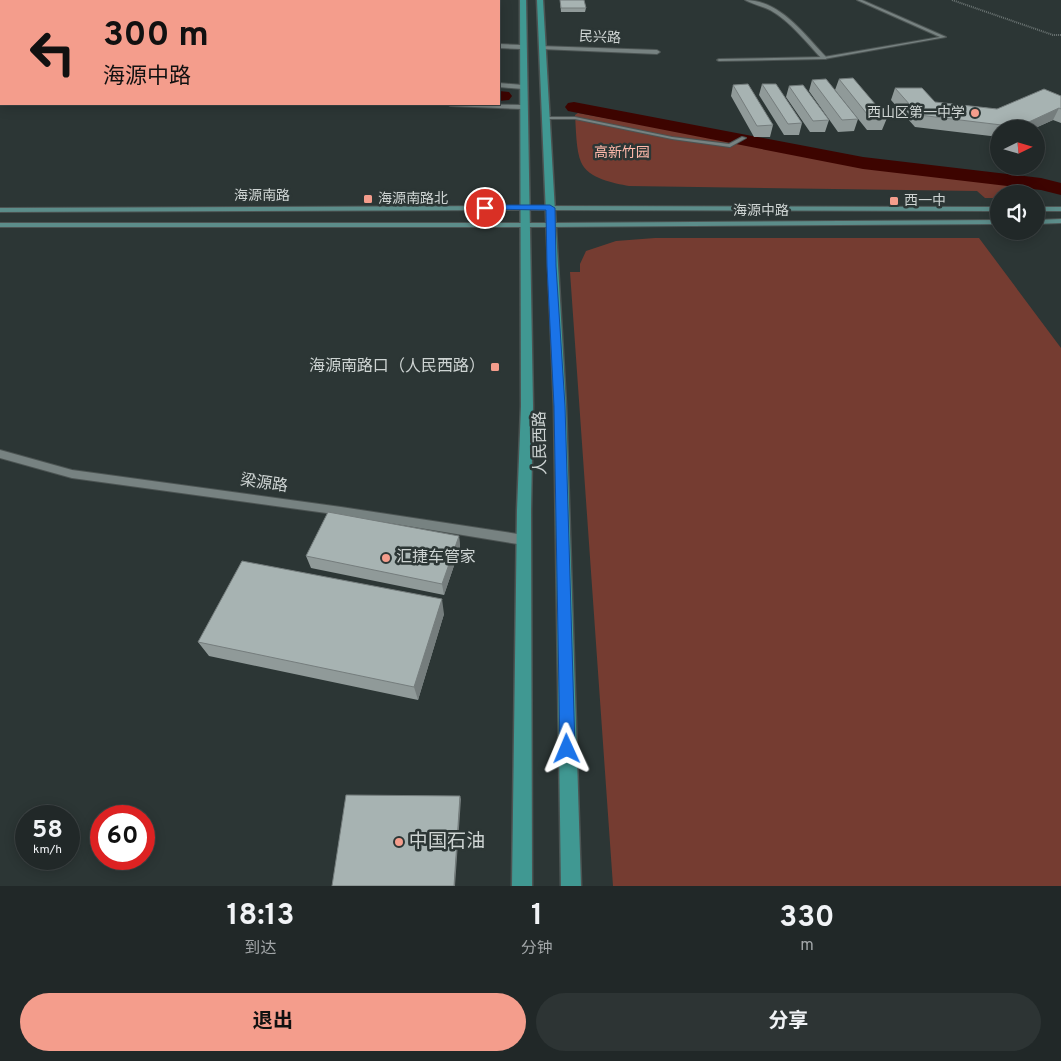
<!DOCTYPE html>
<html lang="zh">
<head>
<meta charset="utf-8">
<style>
	:root { --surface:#212828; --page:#2d3434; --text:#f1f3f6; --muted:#a2a6a8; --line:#3e4445; --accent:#f49d8c }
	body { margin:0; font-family:Overpass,"Noto Sans SC",sans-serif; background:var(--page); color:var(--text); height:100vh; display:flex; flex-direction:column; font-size:19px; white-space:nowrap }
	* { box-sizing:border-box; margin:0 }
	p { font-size:16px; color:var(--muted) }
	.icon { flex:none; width:28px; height:28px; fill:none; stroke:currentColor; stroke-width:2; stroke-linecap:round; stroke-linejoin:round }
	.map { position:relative; height:886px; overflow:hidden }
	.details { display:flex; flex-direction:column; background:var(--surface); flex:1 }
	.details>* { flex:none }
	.banner { position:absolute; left:0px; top:0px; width:500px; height:105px; box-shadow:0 2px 12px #0003,0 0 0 1px var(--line); background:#f49d8c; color:#111; overflow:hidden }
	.needle { width:32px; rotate:85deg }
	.tools { position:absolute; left:990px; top:120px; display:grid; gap:10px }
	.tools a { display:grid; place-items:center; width:55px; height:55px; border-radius:50%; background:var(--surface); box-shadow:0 2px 12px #0003,0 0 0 1px var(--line); font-size:25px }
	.speed { position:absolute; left:15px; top:805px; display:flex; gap:10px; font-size:25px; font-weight:700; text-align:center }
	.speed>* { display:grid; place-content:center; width:65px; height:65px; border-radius:50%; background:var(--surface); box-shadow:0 2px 12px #0003,0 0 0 1px var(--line); line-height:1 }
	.speed small { font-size:12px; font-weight:400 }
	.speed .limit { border:8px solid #d22; background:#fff; color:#111 }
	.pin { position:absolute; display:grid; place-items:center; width:42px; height:42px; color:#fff; margin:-21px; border:2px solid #fff; border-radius:50%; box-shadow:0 1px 5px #0007 }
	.me { position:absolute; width:55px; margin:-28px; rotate:359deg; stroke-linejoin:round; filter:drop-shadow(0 0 4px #0008) }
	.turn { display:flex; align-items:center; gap:18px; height:105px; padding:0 20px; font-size:22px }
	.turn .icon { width:65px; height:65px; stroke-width:2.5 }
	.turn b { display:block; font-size:35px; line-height:42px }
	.eta { display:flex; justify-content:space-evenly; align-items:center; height:85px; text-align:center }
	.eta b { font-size:30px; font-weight:700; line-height:35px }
	.primary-button { display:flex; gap:10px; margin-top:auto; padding:10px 20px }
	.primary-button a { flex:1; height:58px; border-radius:30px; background:var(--accent); color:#111; font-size:20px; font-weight:700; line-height:58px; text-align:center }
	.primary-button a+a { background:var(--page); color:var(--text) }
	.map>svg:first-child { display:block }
	.green { fill:#753c31 }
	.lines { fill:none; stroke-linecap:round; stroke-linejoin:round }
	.river { fill:#3d0400; fill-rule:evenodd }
	.service-casing { stroke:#4c5453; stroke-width:2 }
	.pedestrian-casing { stroke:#4c5453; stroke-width:2 }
	.minor-casing { stroke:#4c5453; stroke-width:2 }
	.tertiary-casing { stroke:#4c5453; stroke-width:2 }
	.secondary-casing { stroke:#4c5453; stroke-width:2 }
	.primary-casing { stroke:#4c5453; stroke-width:3 }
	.path { stroke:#6c7574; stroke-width:2; stroke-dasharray:1 1; stroke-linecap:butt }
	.service { fill:#778281; fill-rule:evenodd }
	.pedestrian { fill:#778281; fill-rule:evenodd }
	.minor { fill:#778281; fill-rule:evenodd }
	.tertiary { fill:#778281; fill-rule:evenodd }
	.secondary { fill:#5c8d8a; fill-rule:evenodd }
	.primary { fill:#409892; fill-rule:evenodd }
	.wall { fill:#909a99 }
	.shaded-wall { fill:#757d7d }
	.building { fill:#a7b3b2; stroke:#757d7d }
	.route { fill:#1a73e8; stroke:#114b97 }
	.poi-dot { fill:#f49d8c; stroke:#2c3635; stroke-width:2 }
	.labels { text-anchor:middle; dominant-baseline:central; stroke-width:5; stroke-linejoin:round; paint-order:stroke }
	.far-street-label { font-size:14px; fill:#ced4d3; stroke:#2c3635 }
	.far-poi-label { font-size:14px; fill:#ced4d3; stroke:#2c3635; text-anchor:start }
	.far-park-label { font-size:14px; fill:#ffb9ab; stroke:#2c3635 }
	.poi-label { font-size:16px; fill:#ced4d3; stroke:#2c3635; text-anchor:end }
	.street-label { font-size:16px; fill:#ced4d3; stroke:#2c3635 }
	.near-poi-label { font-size:19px; fill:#ced4d3; stroke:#2c3635; text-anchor:start }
</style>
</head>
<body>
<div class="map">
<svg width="1061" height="886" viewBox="0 0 1061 886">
	<rect width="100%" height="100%" fill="#2c3635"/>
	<path class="green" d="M578,113L870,166L1029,185L1035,194H999V198H985L977,191L629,186C614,183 588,179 581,162C576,151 576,128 575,115Z
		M655,238H979L1061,348V886H613L570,272H580V264L586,251L616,241Z"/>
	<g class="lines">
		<path class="river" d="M0,60H1V70H0Z
			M499,91L509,92L512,96L509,100L499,101Z
			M574,102L863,157L1041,178L1061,183V195L1041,190L863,169L568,111L565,107L568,103Z"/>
		<defs>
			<path id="service" d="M857,0H862L946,37L824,59L719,61L717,60L719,59L824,57L940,37Z
				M544,117H575L672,137L729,144L742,137L746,138L730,147L672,139L575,119H544Z"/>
			<path id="pedestrian" d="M1,68V72L0,73V69Z"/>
			<path id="minor" d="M118,0H149V1H119Z
				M745,0C780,0 804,34 826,57V59H822C806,42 791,22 770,10C762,6 752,4 745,0Z
				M499,44L522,45L525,47L522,49L499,48Z
				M539,46L657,50L660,52L657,54L541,49L539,48Z
				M0,55H1V59H0Z
				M0,73L1,74V78L0,77Z
				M499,83L523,85L526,87L523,89L499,87Z
				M447,104L523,105L526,107L523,109L450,106Z
				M0,450L72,470L341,507L524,535L528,537L530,540L528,543L524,545L341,515L72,478L0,458Z"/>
			<path id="tertiary" d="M1,29V34L0,35V30Z"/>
			<path id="secondary" d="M524,206L999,207V211L524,210L0,212V208Z
				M1036,207H1061V211H1036Z
				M1061,219V223L1036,224V220Z
				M999,220V224L551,227H0V223H551Z"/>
			<path id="primary" d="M520,0H526L533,406L531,510L532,886H512L517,510L521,406Z
				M537,0H543L566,406L581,886H561L554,406Z"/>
		</defs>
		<use href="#service" class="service-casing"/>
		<use href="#pedestrian" class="pedestrian-casing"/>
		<use href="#minor" class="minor-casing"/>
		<use href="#tertiary" class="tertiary-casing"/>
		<use href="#secondary" class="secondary-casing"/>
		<use href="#primary" class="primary-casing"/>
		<path class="path" d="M952,0L1053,35H1061"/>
		<use href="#service" class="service"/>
		<use href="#pedestrian" class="pedestrian"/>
		<use href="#minor" class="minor"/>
		<use href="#tertiary" class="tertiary"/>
		<use href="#secondary" class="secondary"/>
		<use href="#primary" class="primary"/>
	</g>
	<path class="wall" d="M560,0L586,8L585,12H561Z
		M839,79L887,118L882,130H867L835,90Z
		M812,80L858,119L854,131L838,132L809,91Z
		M762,84L802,123L799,135H784L759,95Z
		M733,85L773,125L770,137H754L731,96Z
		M789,86L829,120L825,132H810L786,97Z
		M895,88L935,102L997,109L1061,96V123L1053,120L1033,129H999V137L915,127L891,100Z
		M459,536L460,548L444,595L311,568L306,556Z
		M444,614L418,700L209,656L198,642Z"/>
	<path class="shaded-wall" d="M1059,108L1053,120L1033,129H1017L1018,127Z
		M459,536L460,548L444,595L442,584Z
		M442,599L444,614L418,700L414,687Z
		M460,796L461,799L455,886H454Z"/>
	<path class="building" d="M560,0H584L586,8H561Z
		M853,78L887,118L871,119L839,79Z
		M826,79L858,119L842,120L812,80Z
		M748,84L773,125L757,126L733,85Z
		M762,84H776L802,123L788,124Z
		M803,85L829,120L813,121L789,86Z
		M895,88H922L935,102L997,109L1044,89L1061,96V109L1059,108L1018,127L919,115Z
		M328,512L459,536L442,584L306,556Z
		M242,561L442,599L414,687L198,642Z
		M346,795L460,796L454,886H332Z"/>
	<path class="route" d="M485,205H550L555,208L556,266L565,406L575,749L573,755L567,757L562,755L560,749L554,406L547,266L546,210L482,209L481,208Z"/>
	<g class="poi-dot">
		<circle cx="975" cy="113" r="5"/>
		<rect x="363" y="194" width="10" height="10" rx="2.5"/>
		<rect x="889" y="196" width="10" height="10" rx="2.5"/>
		<rect x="490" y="362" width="10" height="10" rx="2.5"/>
		<circle cx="386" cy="558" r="5"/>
		<circle cx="399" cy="842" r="5"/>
	</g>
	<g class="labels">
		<g class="far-street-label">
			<text transform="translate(600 38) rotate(3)">民兴路</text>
			<text x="262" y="196">海源南路</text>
			<text x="761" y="211">海源中路</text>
		</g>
		<g class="far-poi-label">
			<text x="965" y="113" text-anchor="end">西山区第一中学</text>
			<text x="378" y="199">海源南路北</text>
			<text x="904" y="201">西一中</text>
		</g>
		<g class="far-park-label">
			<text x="622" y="153">高新竹园</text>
		</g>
		<g class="poi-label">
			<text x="485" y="367">海源南路口（人民西路）</text>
			<text x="396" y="558" text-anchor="start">汇捷车管家</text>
		</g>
		<g class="street-label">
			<text transform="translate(541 443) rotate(-91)">人民西路</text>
			<text transform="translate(264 484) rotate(8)">梁源路</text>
		</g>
		<g class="near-poi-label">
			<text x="409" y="842">中国石油</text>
		</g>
	</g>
</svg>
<div class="tools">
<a><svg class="needle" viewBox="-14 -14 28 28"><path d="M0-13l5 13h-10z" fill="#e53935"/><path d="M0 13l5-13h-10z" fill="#a2a6a8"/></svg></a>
<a><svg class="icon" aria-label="sound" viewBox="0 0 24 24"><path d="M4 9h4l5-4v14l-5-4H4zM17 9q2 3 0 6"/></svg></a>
</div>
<div class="speed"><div>58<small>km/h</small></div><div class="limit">60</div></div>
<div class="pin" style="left:485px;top:208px;background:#d93025"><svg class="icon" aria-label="arrive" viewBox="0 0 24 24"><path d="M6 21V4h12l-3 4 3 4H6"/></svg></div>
<svg class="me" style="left:567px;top:749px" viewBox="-20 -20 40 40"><path d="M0-17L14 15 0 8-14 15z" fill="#1a73e8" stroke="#fff" stroke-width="4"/></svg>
<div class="banner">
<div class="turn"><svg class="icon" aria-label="left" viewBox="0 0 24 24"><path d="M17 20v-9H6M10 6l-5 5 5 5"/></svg><div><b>300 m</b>海源中路</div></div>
</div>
</div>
<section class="details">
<div class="eta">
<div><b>18:13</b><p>到达</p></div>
<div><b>1</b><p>分钟</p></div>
<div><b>330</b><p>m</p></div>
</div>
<div class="primary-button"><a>退出</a><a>分享</a></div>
</section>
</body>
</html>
